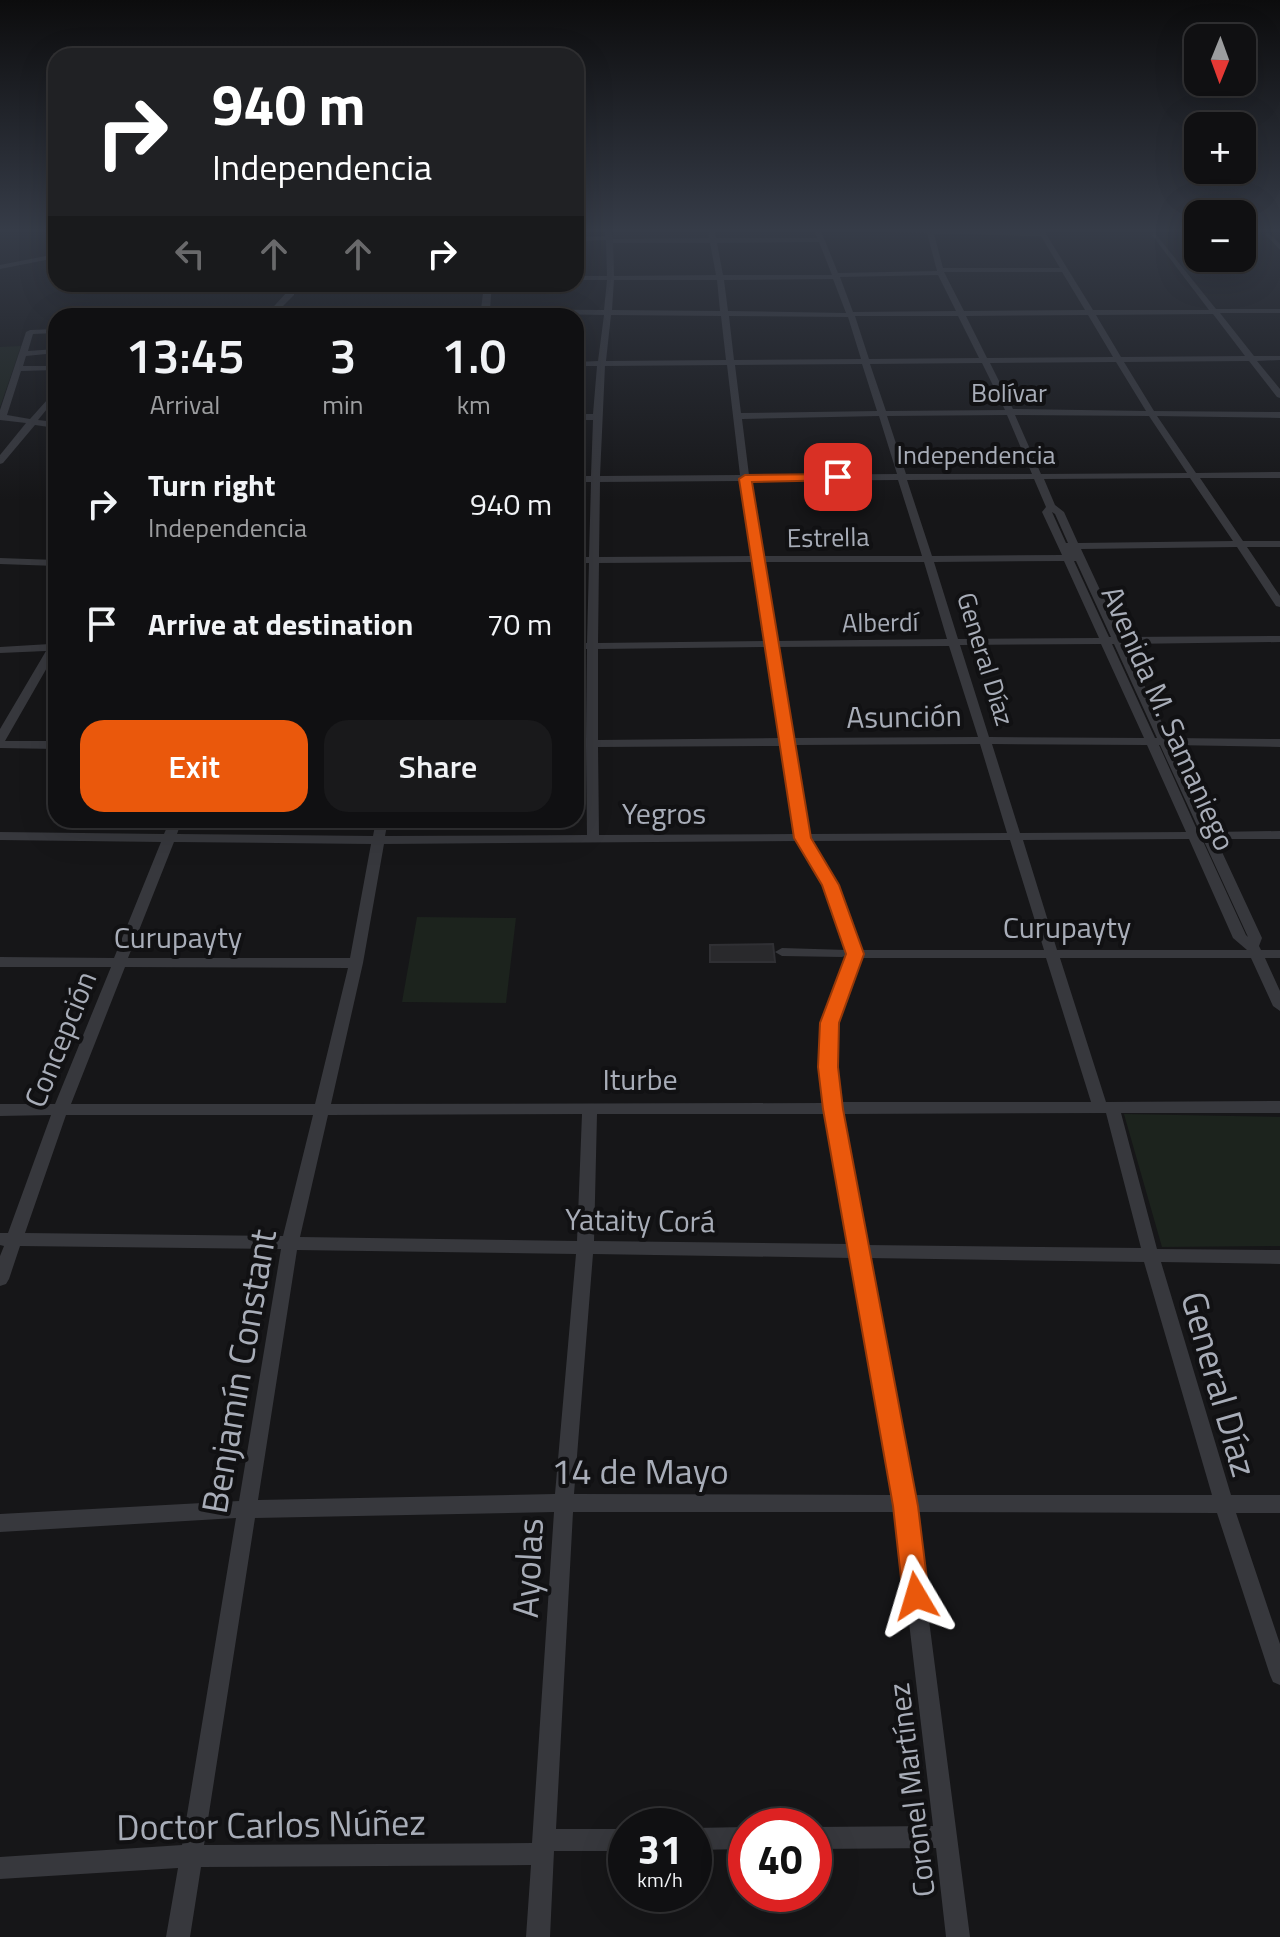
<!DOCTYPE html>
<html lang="en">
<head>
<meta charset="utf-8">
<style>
	:root { --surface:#101012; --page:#19191b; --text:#f1f3f6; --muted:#9c9d9f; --line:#303032; --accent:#ea580c }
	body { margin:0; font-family:"Titillium Web",sans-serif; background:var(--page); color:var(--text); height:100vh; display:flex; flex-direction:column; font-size:30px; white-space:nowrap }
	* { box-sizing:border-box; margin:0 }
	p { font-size:26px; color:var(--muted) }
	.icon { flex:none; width:44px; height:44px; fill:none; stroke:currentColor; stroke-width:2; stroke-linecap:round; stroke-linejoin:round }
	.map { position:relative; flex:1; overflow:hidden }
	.drawer { position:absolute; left:48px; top:308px; width:536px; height:520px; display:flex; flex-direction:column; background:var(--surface); border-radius:24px; box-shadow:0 8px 32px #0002,0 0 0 2px var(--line) }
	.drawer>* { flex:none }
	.guide { position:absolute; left:48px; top:48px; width:536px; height:244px; border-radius:24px; box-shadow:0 8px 32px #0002,0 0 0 2px var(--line); background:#202124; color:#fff; overflow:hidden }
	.needle { width:52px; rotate:181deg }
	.buttons { position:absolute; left:1184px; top:24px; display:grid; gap:16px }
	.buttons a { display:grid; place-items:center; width:72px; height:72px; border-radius:16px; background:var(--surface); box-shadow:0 8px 32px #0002,0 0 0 2px var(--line); font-size:40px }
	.speed { position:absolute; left:608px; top:1808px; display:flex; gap:16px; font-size:40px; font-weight:700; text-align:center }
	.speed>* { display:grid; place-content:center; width:104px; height:104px; border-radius:50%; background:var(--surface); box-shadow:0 8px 32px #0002,0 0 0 2px var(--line); line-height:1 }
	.speed small { font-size:20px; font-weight:400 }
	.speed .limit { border:12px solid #d22; background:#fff; color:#111 }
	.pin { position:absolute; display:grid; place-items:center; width:68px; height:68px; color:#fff; margin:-34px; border-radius:16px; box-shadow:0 4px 12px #0006 }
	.me { position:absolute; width:88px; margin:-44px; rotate:353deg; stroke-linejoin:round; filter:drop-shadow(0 0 6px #0008) }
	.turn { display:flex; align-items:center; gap:28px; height:168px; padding:0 32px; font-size:36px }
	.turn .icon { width:104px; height:104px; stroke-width:2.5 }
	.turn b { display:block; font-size:56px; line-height:68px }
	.lanes { display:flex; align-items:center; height:76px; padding:0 32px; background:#0003; justify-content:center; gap:40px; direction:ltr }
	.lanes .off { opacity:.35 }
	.eta { display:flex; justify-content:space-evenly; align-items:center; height:136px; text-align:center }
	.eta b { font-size:48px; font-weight:600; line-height:56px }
	.action { display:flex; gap:16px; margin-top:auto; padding:16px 32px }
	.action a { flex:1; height:92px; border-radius:24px; background:var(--accent); color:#fff; font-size:32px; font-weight:600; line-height:92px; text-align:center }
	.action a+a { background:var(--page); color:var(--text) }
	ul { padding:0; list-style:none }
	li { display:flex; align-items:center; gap:24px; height:120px; padding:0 32px }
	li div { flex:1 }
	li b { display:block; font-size:30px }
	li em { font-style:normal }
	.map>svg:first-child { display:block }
	.green { fill:#1c231d }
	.building { fill:#29292c; stroke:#303034; stroke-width:2 }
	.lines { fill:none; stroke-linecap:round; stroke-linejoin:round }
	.minor { fill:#37383d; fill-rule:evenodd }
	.route { fill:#ea580c; stroke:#983908; stroke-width:2 }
	.labels { text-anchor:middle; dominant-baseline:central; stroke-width:8; stroke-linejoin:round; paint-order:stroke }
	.far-street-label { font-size:26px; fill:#a8adb8; stroke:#111113 }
	.street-label { font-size:30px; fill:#a8adb8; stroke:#111113 }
	.near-street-label { font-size:36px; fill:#a8adb8; stroke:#111113 }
</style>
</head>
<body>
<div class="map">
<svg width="1280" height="1937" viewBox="0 0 1280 1937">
	<rect width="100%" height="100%" fill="#161618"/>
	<path class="green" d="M21,346L0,407V409V347Z
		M417,917L516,918L506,1003L402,1002Z
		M1124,1114L1280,1117V1246L1162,1247Z"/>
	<path class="building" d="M773,944L775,962H710V945Z"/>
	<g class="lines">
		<path class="minor" d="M605,229H611L613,239L709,238L708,229H714L716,238H817L814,229L1038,232L1037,229H1043L1093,310H1209L1152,235L1154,232L1216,309H1280V313H1220L1254,356H1280V360L1257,361L1280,389V398L1277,397L1249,361L1124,362L1154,411L1280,412V418L1157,416L1196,473L1280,472V478H1200L1243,541H1280V547H1247L1280,596V607L1276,606L1237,547L1081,549L1122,637L1280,636V642L1125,644L1169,738L1280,739V747L1172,745L1212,832L1280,831V839H1216L1262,938L1259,946L1261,950H1280V958H1265L1280,991V1011L1273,1006L1251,958H1060L1106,1102L1280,1101V1113H1121L1157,1249L1280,1250V1264L1161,1262L1231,1495H1280V1513H1236L1280,1644V1685L1273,1682L1270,1675L1217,1513L915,1512L970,1937H946L936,1848L814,1849V1827L933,1826L896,1512H573L556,1829H626V1851H554L550,1937H526L531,1865L201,1867L190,1937H166L178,1868L0,1879V1857L182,1845L236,1518L0,1532V1514L239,1501L281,1249L20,1246L9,1279L6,1284L0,1286V1256L4,1246L0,1245V1233H8L51,1115L0,1116V1104H55L111,967H0V957L114,958L161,842L0,840V832L164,834L170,820H182L177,834L373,836L376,820H388L385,836L587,835L586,747L576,748V740H586L587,649H576V643H587L589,563H576V557H589L591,482H576V476H591L593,420H576V414H593L597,366H576V362L598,361L604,315L490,313L487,316H382L386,314L481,310L484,284H492L490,309L604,310L607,280H576V276H607L606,240L576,241V237L605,236ZM821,231L927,233L937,271L838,273ZM934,234L1041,236L1060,268H943ZM819,242L832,275H723L717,243ZM613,243H710L716,275L614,276ZM944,272H1062L1085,310L964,311ZM938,275L956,311L853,312L840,277ZM833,279L846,313L728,311L724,280ZM614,280H717L720,311L612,310ZM1213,314L1245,356L1121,357L1096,315ZM611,315L721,316L726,360L606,361ZM1088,315L1113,357L987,358L966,316ZM729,316L848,317L861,359L734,360ZM855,316H958L979,358L869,359ZM1116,362L1146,411L1013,409L990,363ZM982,363L1005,410L886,411L870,364ZM862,364L877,411L741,413L735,365ZM727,365L740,475L600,476L605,366ZM1007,415L1032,474H906L887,416ZM1015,415L1149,416L1187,473L1041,474ZM879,416L897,474L749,475L742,419ZM1190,478L1233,541L1078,543L1064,512L1055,505L1044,479ZM1034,479L1046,507L1042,512L1062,555L932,556L907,480ZM898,480L922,556H762L750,481ZM741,481L752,556L599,557L600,482ZM1052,512L1055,514L1068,543H1066ZM1064,561L1099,638L958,639L934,562ZM1074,561H1076L1111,637H1109ZM753,562L765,641L598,643L599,563ZM763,562H924L947,639L776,641ZM1101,644L1144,738L989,737L960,645ZM1112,644H1114L1157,738H1155ZM949,646L978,737L792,738L777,647ZM766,647L780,738L598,740V649ZM980,744L1007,833L808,834L793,745ZM992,744L1147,745L1186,832L1020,833ZM1159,745H1160L1200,832H1198ZM781,746L795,834L599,835L598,747ZM1189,839L1233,938L1247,950H1057L1023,840ZM1202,839H1203L1248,937L1246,935ZM1010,840L1044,950H860L838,885L810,841ZM798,841L824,885L847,950L782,948L775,952L782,956L842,957L848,955L820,1036L825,1103L331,1104L363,963L384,844ZM174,842L371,844L350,958H128ZM860,958H1046L1091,1102H840L834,1036ZM125,967L348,968L315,1104H71ZM1106,1113L1141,1248L866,1245L842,1114ZM582,1114L577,1241L300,1237L328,1115ZM597,1114H826L849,1244L594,1241ZM66,1115H313L283,1236L25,1233ZM297,1250L576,1254L555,1494L258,1500ZM593,1254L852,1258L893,1495L574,1494ZM868,1258L1144,1262L1212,1495H913ZM554,1512L532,1843L204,1845L255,1518Z
			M1268,232L1280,244V250L1265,234Z
			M56,254V258L0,269V265Z
			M254,284H315L311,286L283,287L294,289V295L273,316H265L287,292Z
			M56,329V333L33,334L28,351L56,349V353L26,356L23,366H56V370L21,371L7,415L30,419L56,390V398L38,420L56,422V428L35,425L3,463L0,464V455L26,423L0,420V410L26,332L30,330Z
			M0,558L56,560V566L0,564Z
			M56,640V652L5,741H56V749L0,748V729L46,651L0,653V647L50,644Z
			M746,1827V1849L694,1850V1828Z"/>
	</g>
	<linearGradient id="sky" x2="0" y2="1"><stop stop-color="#0c0c0d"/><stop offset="0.46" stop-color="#363c48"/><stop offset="1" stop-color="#363c48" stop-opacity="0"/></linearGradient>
	<rect width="1280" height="500" fill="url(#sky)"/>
	<path class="route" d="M838,474L843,475V480L752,482L811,838L839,885L864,954L839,1023L838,1067L843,1109L918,1506L929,1596L925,1605L916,1609L907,1605L903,1596L893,1506L823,1109L818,1067L820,1023L846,954L822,885L794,838L739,479L745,475Z"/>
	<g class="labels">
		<g class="far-street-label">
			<text x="1009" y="392">Bolívar</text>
			<text x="976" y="454">Independencia</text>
			<text transform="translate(828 537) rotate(-1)">Estrella</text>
			<text transform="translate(880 622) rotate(-1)">Alberdí</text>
			<text transform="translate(986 659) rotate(73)">General Díaz</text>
		</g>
		<g class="street-label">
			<text transform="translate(904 716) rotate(-1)">Asunción</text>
			<text transform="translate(1169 718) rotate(66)">Avenida M. Samaniego</text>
			<text x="664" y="813">Yegros</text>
			<text x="1067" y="927">Curupayty</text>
			<text x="178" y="937">Curupayty</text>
			<text transform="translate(60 1039) rotate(-68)">Concepción</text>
			<text x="640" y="1079">Iturbe</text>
			<text transform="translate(640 1220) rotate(1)">Yataity Corá</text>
			<text transform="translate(911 1790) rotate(-97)">Coronel Martínez</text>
		</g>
		<g class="near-street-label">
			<text transform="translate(238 1371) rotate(-80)">Benjamín Constant</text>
			<text transform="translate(1220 1384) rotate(74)">General Díaz</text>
			<text x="640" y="1470">14 de Mayo</text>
			<text transform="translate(527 1568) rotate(-87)">Ayolas</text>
			<text transform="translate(271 1824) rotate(-1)">Doctor Carlos Núñez</text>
		</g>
	</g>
</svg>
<div class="buttons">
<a><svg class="needle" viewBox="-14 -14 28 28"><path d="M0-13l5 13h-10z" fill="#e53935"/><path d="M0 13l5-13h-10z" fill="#9c9d9f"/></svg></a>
<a>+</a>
<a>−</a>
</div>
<div class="speed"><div>31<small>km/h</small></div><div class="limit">40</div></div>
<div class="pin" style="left:838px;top:477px;background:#d93025"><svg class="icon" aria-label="arrive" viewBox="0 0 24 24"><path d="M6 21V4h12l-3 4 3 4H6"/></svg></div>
<svg class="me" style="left:916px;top:1596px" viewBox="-20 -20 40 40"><path d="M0-17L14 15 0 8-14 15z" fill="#ea580c" stroke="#fff" stroke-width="4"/></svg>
<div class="guide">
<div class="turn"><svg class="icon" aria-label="right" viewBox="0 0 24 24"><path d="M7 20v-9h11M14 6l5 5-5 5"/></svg><div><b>940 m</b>Independencia</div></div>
<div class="lanes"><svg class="icon off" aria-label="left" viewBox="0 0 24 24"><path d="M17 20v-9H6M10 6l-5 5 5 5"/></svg><svg class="icon off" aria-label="ahead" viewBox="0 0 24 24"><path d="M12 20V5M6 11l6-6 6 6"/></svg><svg class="icon off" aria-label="ahead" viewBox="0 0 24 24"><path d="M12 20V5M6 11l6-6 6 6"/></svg><svg class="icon" aria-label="right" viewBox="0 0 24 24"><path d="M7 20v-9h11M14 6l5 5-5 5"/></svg></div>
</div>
<section class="drawer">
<div class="eta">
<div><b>13:45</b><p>Arrival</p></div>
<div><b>3</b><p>min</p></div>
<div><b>1.0</b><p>km</p></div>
</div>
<ul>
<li><svg class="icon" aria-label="right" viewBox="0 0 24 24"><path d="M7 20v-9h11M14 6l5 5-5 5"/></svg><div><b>Turn right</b><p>Independencia</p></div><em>940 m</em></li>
<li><svg class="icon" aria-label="arrive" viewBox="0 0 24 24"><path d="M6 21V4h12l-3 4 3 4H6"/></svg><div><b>Arrive at destination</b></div><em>70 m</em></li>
</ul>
<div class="action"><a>Exit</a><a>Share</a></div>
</section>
</div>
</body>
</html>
